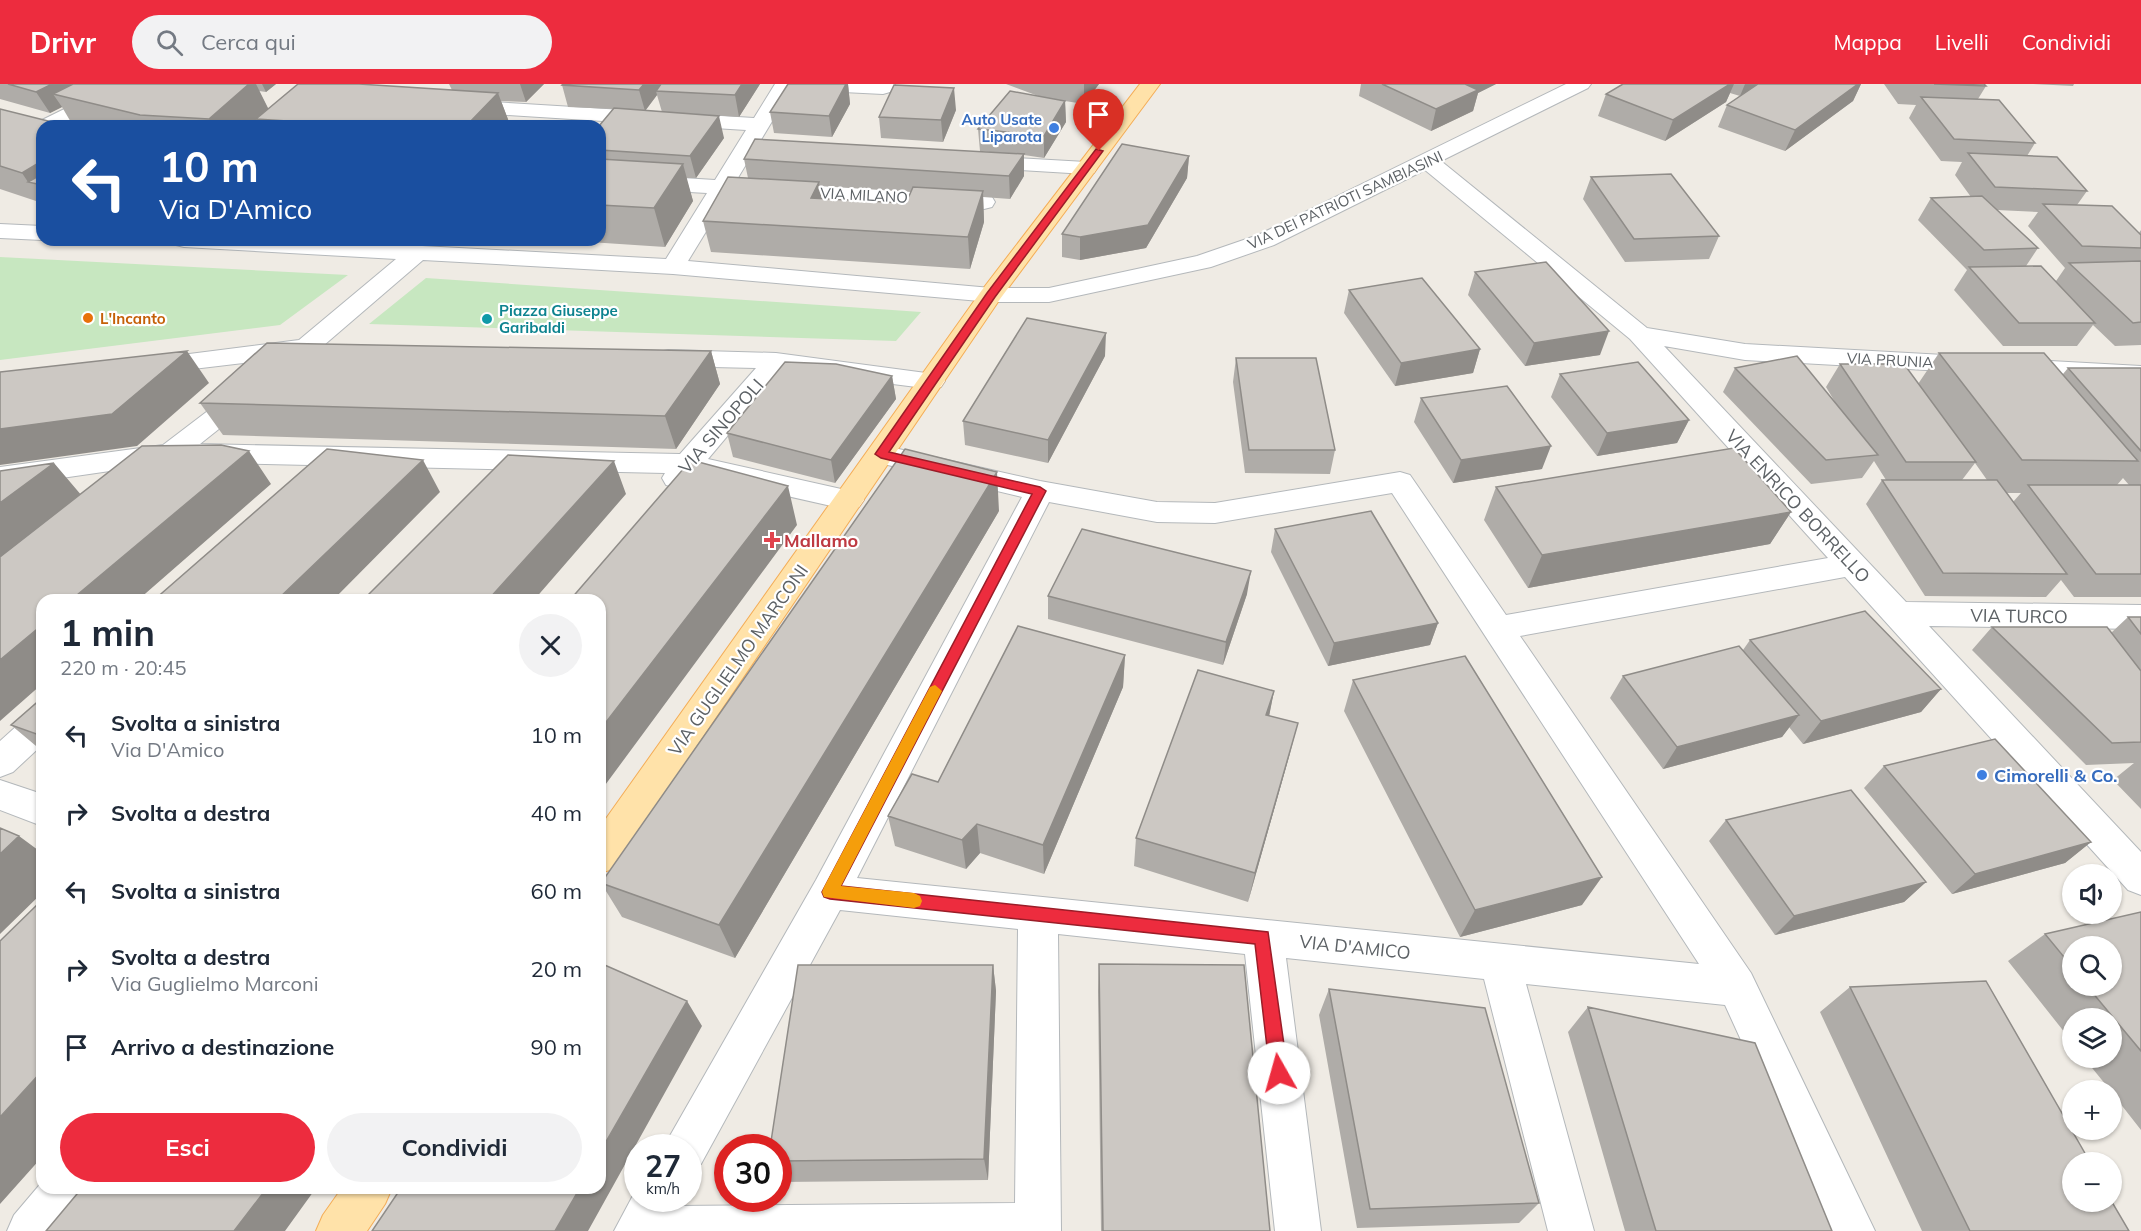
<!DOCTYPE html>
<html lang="it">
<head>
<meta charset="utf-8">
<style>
	:root { --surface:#fff; --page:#f2f2f3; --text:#1f2937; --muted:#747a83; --accent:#ed2c3e }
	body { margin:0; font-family:Mulish,sans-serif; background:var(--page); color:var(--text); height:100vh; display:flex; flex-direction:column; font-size:22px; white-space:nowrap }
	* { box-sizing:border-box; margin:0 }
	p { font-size:20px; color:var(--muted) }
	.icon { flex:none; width:33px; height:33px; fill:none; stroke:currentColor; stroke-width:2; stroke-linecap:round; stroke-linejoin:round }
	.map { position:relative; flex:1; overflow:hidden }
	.drawer { position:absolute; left:36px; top:510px; width:570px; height:600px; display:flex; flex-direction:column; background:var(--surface); border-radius:18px; box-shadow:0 2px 4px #0004 }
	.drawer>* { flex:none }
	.banner { position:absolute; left:36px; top:36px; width:570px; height:126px; border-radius:18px; box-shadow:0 2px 4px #0004; background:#1a4fa0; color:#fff; overflow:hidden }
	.controls { position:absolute; left:2062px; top:780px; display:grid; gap:12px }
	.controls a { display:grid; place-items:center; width:60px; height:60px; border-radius:50%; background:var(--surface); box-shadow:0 2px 4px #0004; font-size:30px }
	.speed { position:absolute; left:624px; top:1050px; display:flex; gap:12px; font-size:30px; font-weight:700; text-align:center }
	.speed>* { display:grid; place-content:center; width:78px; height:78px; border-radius:50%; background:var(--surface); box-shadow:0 2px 4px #0004; line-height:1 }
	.speed small { font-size:15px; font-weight:400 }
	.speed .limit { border:9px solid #d22; background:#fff; color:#111 }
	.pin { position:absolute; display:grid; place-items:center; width:51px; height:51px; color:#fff; margin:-62px -26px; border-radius:50% 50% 50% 0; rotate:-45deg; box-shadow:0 0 6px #0007 }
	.pin .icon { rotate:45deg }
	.me { position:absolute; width:66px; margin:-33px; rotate:353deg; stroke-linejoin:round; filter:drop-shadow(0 0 4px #0008) }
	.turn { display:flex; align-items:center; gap:21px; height:126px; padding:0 24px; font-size:27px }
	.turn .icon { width:78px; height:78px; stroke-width:2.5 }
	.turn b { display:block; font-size:42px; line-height:51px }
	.round { display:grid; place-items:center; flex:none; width:63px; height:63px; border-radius:32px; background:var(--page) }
	.headline { display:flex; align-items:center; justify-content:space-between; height:102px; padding:0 24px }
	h1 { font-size:36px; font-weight:700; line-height:45px }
	.primary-button { display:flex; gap:12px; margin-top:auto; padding:12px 24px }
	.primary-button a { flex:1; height:69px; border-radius:36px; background:var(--accent); color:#fff; font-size:24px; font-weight:700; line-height:69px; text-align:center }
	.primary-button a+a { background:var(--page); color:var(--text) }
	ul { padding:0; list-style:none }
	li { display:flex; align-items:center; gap:18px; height:78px; padding:0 24px }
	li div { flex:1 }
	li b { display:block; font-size:22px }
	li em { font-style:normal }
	header { display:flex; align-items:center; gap:36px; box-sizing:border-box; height:84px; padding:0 30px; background:var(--accent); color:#fff }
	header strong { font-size:28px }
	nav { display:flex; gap:33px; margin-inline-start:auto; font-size:21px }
	.search { width:420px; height:54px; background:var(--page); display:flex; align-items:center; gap:15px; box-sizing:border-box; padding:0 21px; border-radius:33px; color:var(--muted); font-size:22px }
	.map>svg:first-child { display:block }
	.green { fill:#c7e7c0 }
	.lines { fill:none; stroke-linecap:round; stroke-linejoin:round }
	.minor-casing { stroke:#b4b8bb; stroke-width:2 }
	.major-casing { stroke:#f4ad57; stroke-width:2 }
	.minor { fill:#fff; fill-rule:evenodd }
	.major { fill:#ffe2a9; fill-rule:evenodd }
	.wall { fill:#afaca8; fill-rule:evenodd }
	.shaded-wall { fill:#8f8c88 }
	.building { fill:#ccc8c3; stroke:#8f8c88; stroke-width:1.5 }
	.route { fill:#ed2c3e; stroke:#9a1d28; stroke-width:1.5 }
	.slow { fill:#f59e0b }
	.shop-dot { fill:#3f7fe0; stroke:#fff; stroke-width:2 }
	.food-dot { fill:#e8710a; stroke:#fff; stroke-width:2 }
	.culture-dot { fill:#0f9aa8; stroke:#fff; stroke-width:2 }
	.health-dot { fill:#e0444e; stroke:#fff; stroke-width:2 }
	.labels { text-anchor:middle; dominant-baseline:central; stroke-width:4.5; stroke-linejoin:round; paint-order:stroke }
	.far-shop-label { font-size:15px; font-weight:bold; fill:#366cbe; stroke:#fff; text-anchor:end }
	.far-street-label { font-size:15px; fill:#5c6165; stroke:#fff }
	.far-culture-label { font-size:15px; font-weight:bold; fill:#0d838f; stroke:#fff; text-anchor:start }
	.far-food-label { font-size:15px; font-weight:bold; fill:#c56008; stroke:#fff; text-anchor:start }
	.street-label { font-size:18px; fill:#5c6165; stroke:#fff }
	.health-label { font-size:18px; font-weight:bold; fill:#be3a42; stroke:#fff; text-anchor:start }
	.shop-label { font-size:18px; font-weight:bold; fill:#366cbe; stroke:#fff; text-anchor:start }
</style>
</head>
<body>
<header>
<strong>Drivr</strong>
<div class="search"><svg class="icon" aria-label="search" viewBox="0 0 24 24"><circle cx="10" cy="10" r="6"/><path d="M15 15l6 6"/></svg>Cerca qui</div>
<nav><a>Mappa</a><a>Livelli</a><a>Condividi</a></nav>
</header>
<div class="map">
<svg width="2141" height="1147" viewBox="0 0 2141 1147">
	<rect width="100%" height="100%" fill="#efebe4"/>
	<path class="green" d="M0,173L348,191L280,241L0,276Z
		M426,194L921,228L896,257L369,240Z"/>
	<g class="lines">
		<defs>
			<path id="minor" d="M115,0H141L138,4L61,42H42V47L35,42L38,38Z
				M775,0H895L890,8L883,10L803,6L794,1L736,97L984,111L992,113L995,118L992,123L984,125L729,110L688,177L991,204H1049L1197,172L1258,151L1566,0H1591L1588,4L1441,77L1647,244L1745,260L2141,282V298L1745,276L1664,262L1906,518L2141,521V545L1929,542L2141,768V811L2128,806L1845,493L1520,552L1751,889L1875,1147H1828L1725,921L1526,900L1594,1147H1548L1484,895L1286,874L1321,1147H1275L1245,870L1058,850L1061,1147H614L638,1102V1114H679L676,1122L1015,1119L1018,845L840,826L701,1080L688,1085V1064H663L816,796L1022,413L871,377L867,370L871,363L881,361L1040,397L1157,418L1215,419L1400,388L1410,391L1506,531L1828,474L1630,255L1425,86L1274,161L1211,183L1049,218H991L673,190L423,176L316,268L200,360L680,370L756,284L668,282L659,280L655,274L659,268L668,266L776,269L941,291L945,297L941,303L932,305L783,286L708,375L859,409L864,416L859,423L849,426L694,391C685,402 680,405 666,401L662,394L665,389L178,378L166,382L158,380L0,403V383L163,361L276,275L151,290L142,288L138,282L142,276L299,256L396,175L184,163L176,161L172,156H311L666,175L707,109L600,103V89L715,96L746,46L459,28L452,26L449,22L452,18L459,16L754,34ZM1392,409L1699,880L857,794L1049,418L1157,438L1215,439Z
				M981,72L1086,78L1094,79L1097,84L1094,89L1086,90L973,83L970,78L973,73Z
				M0,140L42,142V156L0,154Z
				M42,626V661L13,688L0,693V657L30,630Z
				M0,696L42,710V742L0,726Z
				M42,1098V1104H90L83,1120L60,1147H7L14,1131Z"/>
			<path id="major" d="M1140,0H1160L1000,215L613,785L600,789V743L982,206Z
				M342,1104H392L385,1120L367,1147H316L323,1131Z"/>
		</defs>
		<use href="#minor" class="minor-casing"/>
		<use href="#major" class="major-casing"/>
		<use href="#minor" class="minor"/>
		<use href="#major" class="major"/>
	</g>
	<path class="wall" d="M0,0H276L266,8L259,7L268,25L452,6L449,0H544L526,18L501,17L509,38L506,42H260L257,37L251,42H82L72,40L62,23L50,29L0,15Z
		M760,0L739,33L683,29L724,54L696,94H686L693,117L665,163L559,156H600V42L613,25L568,23L562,1ZM657,11L662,28L645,27Z
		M788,0H848L850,20L832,53L774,49L770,28Z
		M1006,0H1099L1084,20L1065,17L1066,38L1044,74L1024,71V92L1010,115L983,113L984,138L970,185L711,168L703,137L748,94L744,75L1000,69L980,67L978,45L1041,13ZM819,102L911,108L906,119L821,114Z
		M1361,0H1496L1478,9L1473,27L1431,47L1359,12Z
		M1623,0H1758L1740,12L1730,9L1726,18L1665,57L1598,32L1606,10Z
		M1758,0H1861L1853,17L1785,67L1718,43L1727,21Z
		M1884,0H1984L1986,2L1978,15L2035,59L2027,72L2087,107L2077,121L2139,149L2141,146V261L2115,262L2093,241L2077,262H2003L1954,206L1967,186L1918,136L1931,114L1971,113L1955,91L1962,78L1941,77L1909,34L1916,21L1898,20ZM1997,126L2038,128L2028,142L2065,184L2056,197L2026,182L2038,164Z
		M2033,0H2074L2073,2Z
		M0,25L42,42V119L0,105Z
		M956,26L943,58L881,54L879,33Z
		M1189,72L1187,94L1146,164L1080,176L1062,173V150Z
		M1591,93L1719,152L1709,175L1625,178L1583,115Z
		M1475,188L1600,271L1525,282L1468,211Z
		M1349,206L1480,265L1473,289L1395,302L1344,229Z
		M711,267L720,300L676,365L223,351L200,319Z
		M1939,269L2063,290L2068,284H2141V513H2074L2061,496L2046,513L1925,512L1866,420L1882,396H1886L1874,377L1862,394L1811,400L1723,308L1735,284L1835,318L1826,303L1840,280L1918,300ZM1975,379L1987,396H1962ZM2123,394L2129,401H2117ZM2006,409H2021L2013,418Z
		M1105,272L1048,379L965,361L963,337Z
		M1236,274L1335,366L1330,390L1245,389L1233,298Z
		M1560,290L1689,336L1677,359L1597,372L1551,313Z
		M892,292L896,315L835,399L733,373L727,349Z
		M1421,314L1542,385L1453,399L1414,338Z
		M1496,403L1791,428L1770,460L1528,504L1484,436Z
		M999,427L735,874L622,833L601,799Z
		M1275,445L1438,539L1430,561L1328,582L1271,468Z
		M1247,510L1223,581L1048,535V512Z
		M2128,533H2141V725L2113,696L2134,679L2086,681L1972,566L1992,543L2111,549Z
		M1750,556L1941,605L1921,628L1803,660L1789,643L1782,653L1663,685L1610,614L1623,592L1743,566Z
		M1125,571L1123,603L1044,790L980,769L966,785L895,762L888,732Z
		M1353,596L1582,821L1460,853L1344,627Z
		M1274,607L1269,631L1290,669L1248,818L1134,782L1136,754Z
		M42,614V667L11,641Z
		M1884,682L2091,758L2065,779L1952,810L1864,704Z
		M1726,736L1926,798L1904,818L1775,851L1709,757Z
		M2141,828V1046L2112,1009V1006H2110L2084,974H2112V934H2073V959L2008,877L2045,850ZM2073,862L2112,902H2073Z
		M1099,880L1270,1147H1101L1098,907Z
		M993,881L996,907L988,1096L781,1098L778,1094V1064Z
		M1850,903L2129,1147H1922L1820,928Z
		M1329,905L1539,1119L1519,1139L1357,1144L1319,931Z
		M1588,923L1832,1147H1625L1568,948Z"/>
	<path class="shaded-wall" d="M52,0H111L53,10L62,23L50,29L36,8Z
		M249,0H256L269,26L256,35L257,37L251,42H213L209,35Z
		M262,0H276L266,8Z
		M520,0H544L526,18Z
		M644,0H666L656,7L657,11L645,27L639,6Z
		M742,0H760L739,33L735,11Z
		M846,0H848L850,20L832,53L829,32Z
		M1084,0H1099L1084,20Z
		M1461,0H1496L1478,9L1473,27L1431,47L1436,25Z
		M1730,0H1734L1726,18L1665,57L1673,36Z
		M1745,0H1758L1740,12Z
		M1858,0H1861L1853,17L1785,67L1795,46Z
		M954,4L956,26L943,58L941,36Z
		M498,9L509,38L506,42H466Z
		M1065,17L1066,38L1044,74V52Z
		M719,32L724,54L696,94L690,72Z
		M1024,70V92L1010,115L1009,92Z
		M1189,72L1187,94L1146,164L1080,176V153Z
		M42,77V101L28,98L22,89Z
		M683,80L693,117L665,163L654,124Z
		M819,98L824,130L816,145L811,114Z
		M983,107L984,138L970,185L968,153Z
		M1609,247L1600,271L1525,282L1534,259Z
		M1106,249L1105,272L1048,379V356Z
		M1480,265L1473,289L1395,302L1401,279Z
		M187,267L209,299L137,362L0,381V345Z
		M711,267L720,300L676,365L665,332Z
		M892,292L896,315L835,399L831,376Z
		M1689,336L1677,359L1597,372L1607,349Z
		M1551,362L1542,385L1453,399L1461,376Z
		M249,367L271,400L138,516H71Z
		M423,376L440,408L333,516H277Z
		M614,377L626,410L534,516H488Z
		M54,379L82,412L0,474V419Z
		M997,388L999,427L735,874L719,841Z
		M788,402L797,441L600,708V646Z
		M1791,428L1770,460L1528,504L1542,471Z
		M1251,487L1247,510L1223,581L1226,558Z
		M1438,539L1430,561L1328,582L1334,559Z
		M42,541V600L0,637V576Z
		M1125,571L1123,603L1044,790L1043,761Z
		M1941,605L1921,628L1803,660L1821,637Z
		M1274,607L1268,638L1266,631Z
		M1799,631L1782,653L1663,685L1677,663Z
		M1298,639L1290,669L1248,818L1255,789Z
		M977,740L980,769L966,785L962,756Z
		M19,752L42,769V809L0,850V770Z
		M2091,758L2065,779L1952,810L1975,790Z
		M1602,793L1582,821L1460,853L1475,826Z
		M1926,798L1904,818L1775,851L1794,832Z
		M993,881L996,907L988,1096L984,1075Z
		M687,917L702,942L588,1147H555L580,1104H600V1068Z
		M42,987V1073L0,1120V1033Z
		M267,1104H316L285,1147H234Z"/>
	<path class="building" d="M8,0H52L36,8Z
		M73,0H249L209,35L140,31L53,10Z
		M298,0H359L498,9L466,42H367L256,35Z
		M563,0H644L639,6L562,1Z
		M661,0H742L735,11L656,7Z
		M788,0H846L829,32L770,28Z
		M1382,0H1465L1478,6L1436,25Z
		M1623,0H1730L1673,36L1606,10Z
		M1758,0H1858L1795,46L1727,21Z
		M1934,0H1984L1986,2Z
		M894,1L954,4L941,36L879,33Z
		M1010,7L1065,17L1044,52L978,45Z
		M1921,13L1999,16L2035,59L1954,55Z
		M614,24L719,32L690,72L600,66V42H599Z
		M0,25L68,42H42V77L22,89L0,82Z
		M755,55L1024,70L1009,92L744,75Z
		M1122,60L1189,72L1148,141L1080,153L1062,150Z
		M1968,69L2057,73L2087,107L1995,103Z
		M600,75L683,80L654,124L600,121Z
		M42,90V101L28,98Z
		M1671,90L1719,152L1634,155L1591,93Z
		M728,93L819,98L811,114L906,119L913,103L983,107L968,153L703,137Z
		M1982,112L2038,164L1984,166L1931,114Z
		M2043,120L2112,122L2141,151V164L2082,162Z
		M2141,177V238L2133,239L2069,179Z
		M1546,178L1609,247L1534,259L1475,188Z
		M2041,182L2095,239H2019L1969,183Z
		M1422,194L1480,265L1401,279L1349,206Z
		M1027,234L1106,249L1048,356L963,337Z
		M267,259L711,267L665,332L200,319Z
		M187,267L112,330L0,345V288Z
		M1939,269H2044L2138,377L2022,376Z
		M1797,272L1878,371L1826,376L1735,284Z
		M1236,274H1316L1335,366H1249Z
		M785,278L836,280L892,292L831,376L727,349Z
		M1638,278L1689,336L1607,349L1560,290Z
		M1840,280H1904L1976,378H1906Z
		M2068,284H2141V367Z
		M1507,302L1551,362L1461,376L1421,314Z
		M221,361L249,367L71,516H42V541L0,576V473L142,362Z
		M1734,364L1791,428L1542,471L1496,403Z
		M327,365L423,376L277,516H154Z
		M905,365L997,388L719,841L601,799Z
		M508,371L614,377L488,516H363Z
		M691,376L788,402L600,646V516H570Z
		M54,379L0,419V387Z
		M1882,396H1997L2067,490L1943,489Z
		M2028,401H2141V490H2096Z
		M1371,427L1438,539L1334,559L1275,445Z
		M1082,445L1251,487L1226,558L1048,512Z
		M1865,527L1941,605L1821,637L1750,556Z
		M2128,533H2141V550Z
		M1018,542L1125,571L1043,761L977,740L962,756L888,732L912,690L938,698Z
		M1992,543H2107L2141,587V658L2112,659Z
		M1739,562L1799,631L1677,663L1623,592Z
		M1465,572L1602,793L1475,826L1353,596Z
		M1198,586L1274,607L1266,631L1298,639L1255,789L1136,754Z
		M42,614V652L11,641Z
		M1995,655L2091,758L1975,790L1884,682Z
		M1851,706L1926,798L1794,832L1726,736Z
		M0,744L19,752L0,770Z
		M42,816V987L0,1033V857Z
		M2141,828V967L2087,902H2112V862H2073V884L2045,850Z
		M600,879L687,917L600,1068Z
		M1099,880L1244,881L1270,1147H1103Z
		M798,881H993L984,1075L778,1077V1064H770Z
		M1986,897L2090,1078H2073V1118H2112L2129,1147H1970L1850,903Z
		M1329,905L1485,924L1539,1119L1370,1125Z
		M1588,923L1755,959L1832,1147H1656Z
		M82,1104H267L234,1147H46Z
		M401,1104H580L555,1147H372Z"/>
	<path class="route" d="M1096,65L1103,67L995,213L889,368L1040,403L1046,407L841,802L1268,848L1288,989L1285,995L1279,998L1273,995L1270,989L1255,860L830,815L824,813L822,808L1032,410L881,374L875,370L987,209Z"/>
	<path class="slow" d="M935,601L942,607L841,802L914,809L920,812L922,817L920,822L914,824L824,813L822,808L824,803L930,603Z"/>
	<g class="shop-dot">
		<circle cx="1054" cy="44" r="6"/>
		<circle cx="1982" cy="691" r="6"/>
	</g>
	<circle class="food-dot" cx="88" cy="234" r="6"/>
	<circle class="culture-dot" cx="487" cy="235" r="6"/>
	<path class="health-dot" d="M769 447h6v6h6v6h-6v6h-6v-6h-6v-6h6z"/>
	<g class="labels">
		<g class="far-shop-label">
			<text x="1042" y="35">Auto Usate<tspan x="1042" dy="17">Liparota</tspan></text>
		</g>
		<g class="far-street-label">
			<text transform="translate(864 111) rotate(3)">VIA MILANO</text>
			<text transform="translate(1345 116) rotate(-25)">VIA DEI PATRIOTI SAMBIASINI</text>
			<text transform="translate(1890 276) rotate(3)">VIA PRUNIA</text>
		</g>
		<g class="far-culture-label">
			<text x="499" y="226">Piazza Giuseppe<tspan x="499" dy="17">Garibaldi</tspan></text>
		</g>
		<g class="far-food-label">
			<text x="100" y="234">L'Incanto</text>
		</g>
		<g class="street-label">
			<text transform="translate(721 342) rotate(-49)">VIA SINOPOLI</text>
			<text transform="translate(1798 422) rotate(47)">VIA ENRICO BORRELLO</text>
			<text transform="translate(2019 532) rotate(1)">VIA TURCO</text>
			<text transform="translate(738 576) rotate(-55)">VIA GUGLIELMO MARCONI</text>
			<text transform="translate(1355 863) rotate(6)">VIA D'AMICO</text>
		</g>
		<g class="health-label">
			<text x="784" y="456">Mallamo</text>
		</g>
		<g class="shop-label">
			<text x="1994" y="691">Cimorelli &amp; Co.</text>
		</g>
	</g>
</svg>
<div class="controls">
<a><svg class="icon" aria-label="sound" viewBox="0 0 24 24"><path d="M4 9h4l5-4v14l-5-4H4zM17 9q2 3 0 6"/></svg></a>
<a><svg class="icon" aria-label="search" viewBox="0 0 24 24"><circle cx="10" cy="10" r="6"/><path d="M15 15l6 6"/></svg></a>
<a><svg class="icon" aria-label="layers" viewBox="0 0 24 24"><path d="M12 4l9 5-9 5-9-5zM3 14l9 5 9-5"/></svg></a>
<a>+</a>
<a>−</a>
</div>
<div class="speed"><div>27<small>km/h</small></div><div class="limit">30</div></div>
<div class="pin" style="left:1099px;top:67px;background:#d93025"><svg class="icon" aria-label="arrive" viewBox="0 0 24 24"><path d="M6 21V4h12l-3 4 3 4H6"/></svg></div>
<svg class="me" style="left:1279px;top:989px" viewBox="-20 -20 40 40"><circle r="19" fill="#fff"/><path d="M0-13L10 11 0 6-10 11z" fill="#ed2c3e"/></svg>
<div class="banner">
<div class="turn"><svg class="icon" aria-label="left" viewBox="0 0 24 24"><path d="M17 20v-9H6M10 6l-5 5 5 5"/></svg><div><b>10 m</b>Via D'Amico</div></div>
</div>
<section class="drawer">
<div class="headline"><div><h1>1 min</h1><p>220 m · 20:45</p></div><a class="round"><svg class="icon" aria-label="close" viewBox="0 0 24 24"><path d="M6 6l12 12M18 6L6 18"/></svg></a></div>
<ul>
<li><svg class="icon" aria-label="left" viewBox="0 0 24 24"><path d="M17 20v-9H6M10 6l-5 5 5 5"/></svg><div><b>Svolta a sinistra</b><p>Via D'Amico</p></div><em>10 m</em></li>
<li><svg class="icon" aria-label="right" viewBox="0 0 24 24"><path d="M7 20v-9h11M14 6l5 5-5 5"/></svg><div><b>Svolta a destra</b></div><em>40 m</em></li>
<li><svg class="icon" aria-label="left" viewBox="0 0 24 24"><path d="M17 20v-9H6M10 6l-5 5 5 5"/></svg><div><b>Svolta a sinistra</b></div><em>60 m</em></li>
<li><svg class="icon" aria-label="right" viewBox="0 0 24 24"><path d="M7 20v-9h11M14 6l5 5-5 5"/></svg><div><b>Svolta a destra</b><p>Via Guglielmo Marconi</p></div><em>20 m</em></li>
<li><svg class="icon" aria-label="arrive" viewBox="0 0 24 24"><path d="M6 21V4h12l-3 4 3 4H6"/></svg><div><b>Arrivo a destinazione</b></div><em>90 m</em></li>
</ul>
<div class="primary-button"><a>Esci</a><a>Condividi</a></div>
</section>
</div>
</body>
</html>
